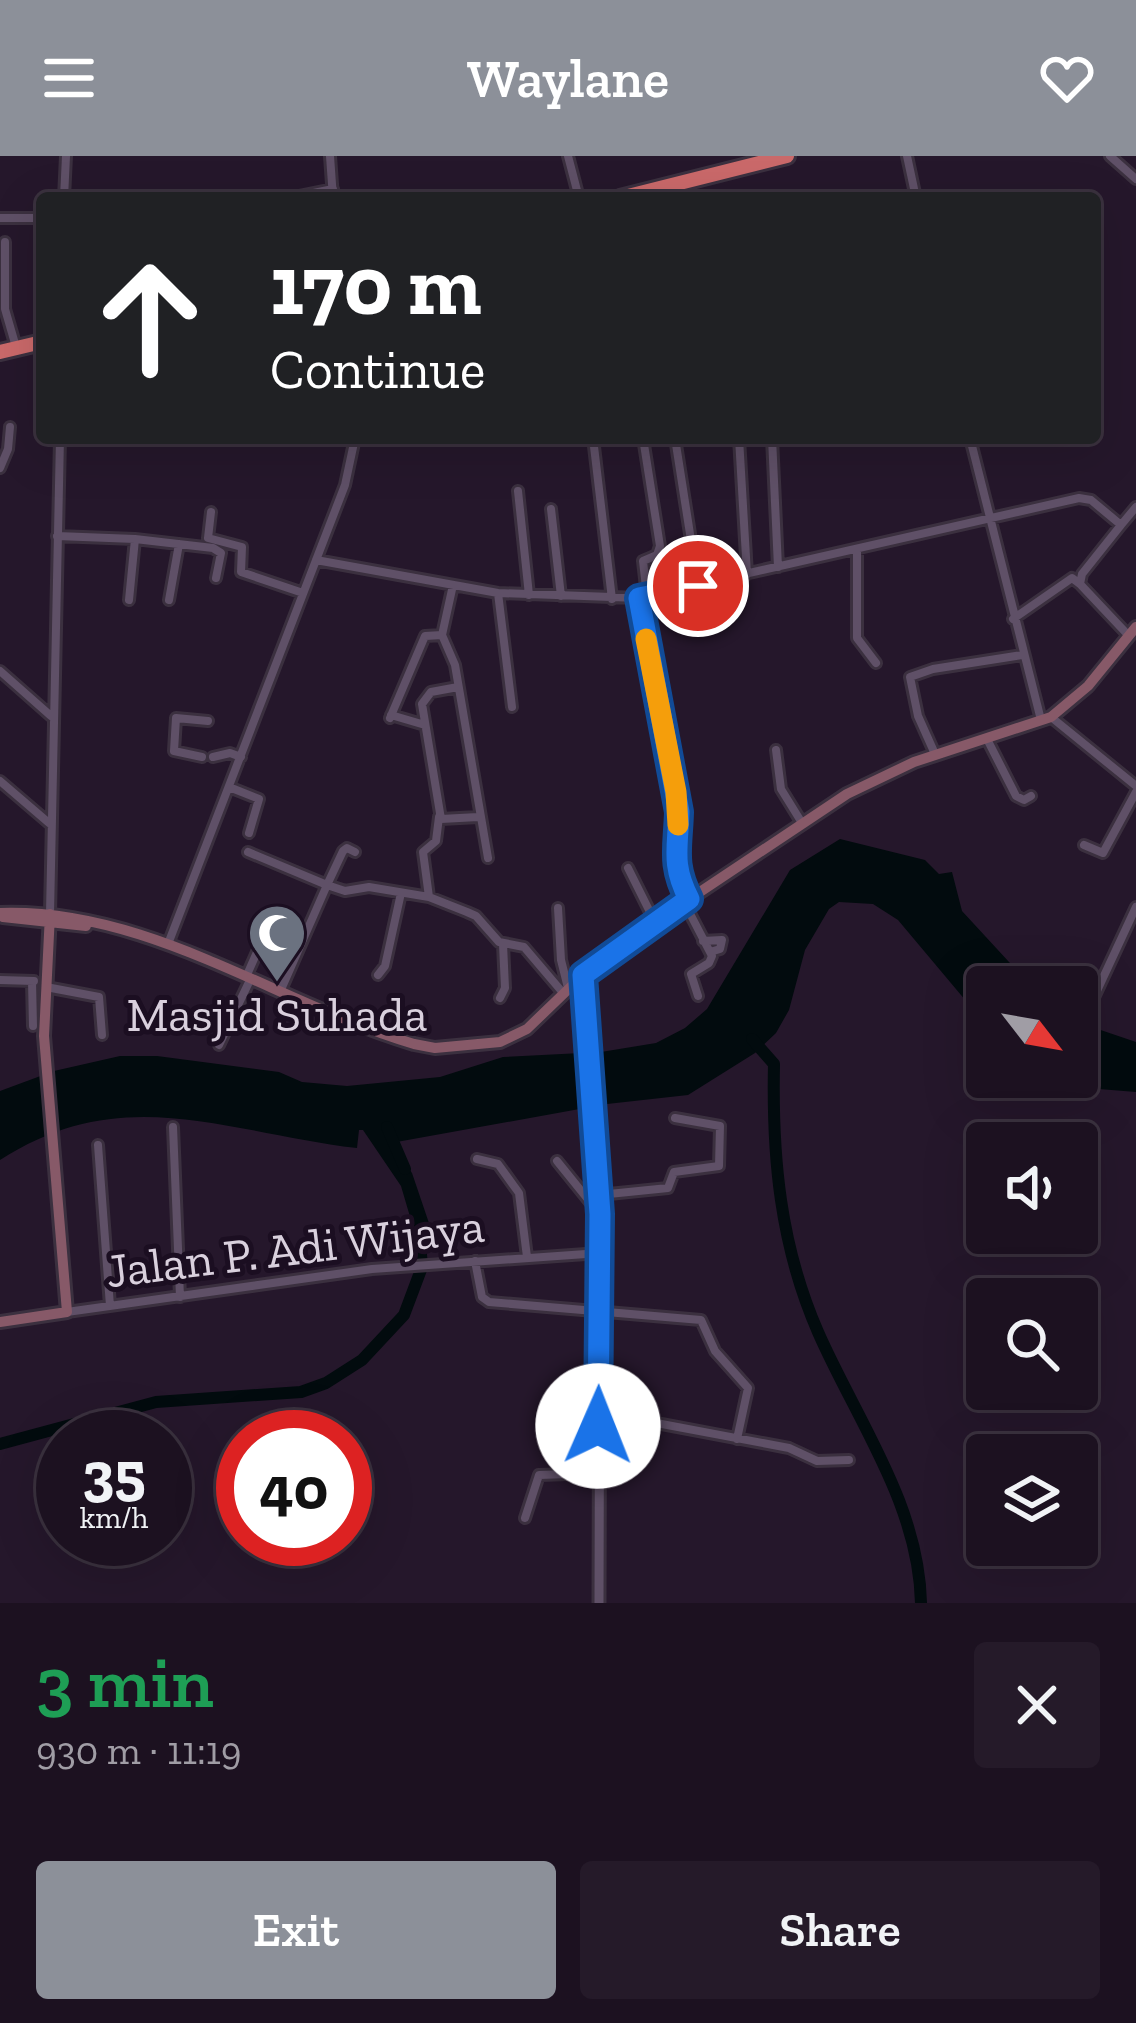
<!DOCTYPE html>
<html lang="en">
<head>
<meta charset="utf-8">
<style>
	:root { --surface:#1c1120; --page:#251a29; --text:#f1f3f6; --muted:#a09da5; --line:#3a313e; --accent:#8c9099 }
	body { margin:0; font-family:"Zilla Slab",serif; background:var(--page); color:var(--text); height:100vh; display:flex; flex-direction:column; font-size:45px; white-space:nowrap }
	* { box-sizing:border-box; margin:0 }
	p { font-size:39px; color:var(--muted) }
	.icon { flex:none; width:66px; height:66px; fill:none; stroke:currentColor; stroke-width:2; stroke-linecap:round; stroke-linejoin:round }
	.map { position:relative; height:1447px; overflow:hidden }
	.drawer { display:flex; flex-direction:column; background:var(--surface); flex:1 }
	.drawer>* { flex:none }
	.hud { position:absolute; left:36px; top:36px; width:1065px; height:252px; border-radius:12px; box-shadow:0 12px 48px #0002,0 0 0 3px var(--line); background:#202124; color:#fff; overflow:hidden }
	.needle { width:78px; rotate:121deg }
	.controls { position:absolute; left:966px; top:810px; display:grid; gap:24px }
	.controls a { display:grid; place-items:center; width:132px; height:132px; border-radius:12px; background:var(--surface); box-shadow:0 12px 48px #0002,0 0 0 3px var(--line); font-size:60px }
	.speed { position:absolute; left:36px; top:1254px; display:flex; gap:24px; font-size:60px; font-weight:700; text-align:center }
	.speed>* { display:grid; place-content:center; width:156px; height:156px; border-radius:50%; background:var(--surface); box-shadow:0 12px 48px #0002,0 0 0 3px var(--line); line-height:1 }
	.speed small { font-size:30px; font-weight:400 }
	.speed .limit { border:18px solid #d22; background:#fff; color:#111 }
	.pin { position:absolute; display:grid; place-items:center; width:102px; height:102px; color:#fff; margin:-51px; border:6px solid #fff; border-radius:50%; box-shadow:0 3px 12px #0007 }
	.me { position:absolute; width:132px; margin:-66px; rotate:1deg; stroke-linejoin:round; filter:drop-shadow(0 0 9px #0008) }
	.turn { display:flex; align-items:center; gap:42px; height:252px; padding:0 36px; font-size:54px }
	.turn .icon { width:156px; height:156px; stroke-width:2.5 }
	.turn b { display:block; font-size:84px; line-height:102px }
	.round { display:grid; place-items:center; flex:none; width:126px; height:126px; border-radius:12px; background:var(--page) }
	.headline { display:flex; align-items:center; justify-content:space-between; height:204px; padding:0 36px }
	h1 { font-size:72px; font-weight:600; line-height:90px; color:#1e9e55 }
	.primary-button { display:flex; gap:24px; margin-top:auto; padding:24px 36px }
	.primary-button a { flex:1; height:138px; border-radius:12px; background:var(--accent); color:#fff; font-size:48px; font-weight:600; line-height:138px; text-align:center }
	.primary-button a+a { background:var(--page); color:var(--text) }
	header { display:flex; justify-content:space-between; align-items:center; height:156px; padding:0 36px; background:var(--accent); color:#fff; font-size:54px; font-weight:600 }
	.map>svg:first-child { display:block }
	.water { fill:#020b0e }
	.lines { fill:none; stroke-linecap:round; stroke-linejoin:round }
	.river { stroke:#020b0e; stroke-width:12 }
	.minor-casing { stroke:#3b303f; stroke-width:14 }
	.tertiary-casing { stroke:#3b303f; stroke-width:15 }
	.secondary-casing { stroke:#3b303f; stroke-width:16 }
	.trunk-casing { stroke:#3b303f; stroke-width:20 }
	.minor { stroke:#5f5067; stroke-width:8 }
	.tertiary { stroke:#5f5067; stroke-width:9 }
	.secondary { stroke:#875968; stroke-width:10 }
	.trunk { stroke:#ca696a; stroke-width:14 }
	.route-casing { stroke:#114b97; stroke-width:30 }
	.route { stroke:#1a73e8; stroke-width:21 }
	.slow { stroke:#f59e0b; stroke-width:21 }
	.labels { text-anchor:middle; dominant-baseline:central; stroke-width:10; stroke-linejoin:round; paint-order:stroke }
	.poi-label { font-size:48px; fill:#d9d0dd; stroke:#1b0e21 }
	.street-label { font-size:48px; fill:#d9d0dd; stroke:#1b0e21 }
</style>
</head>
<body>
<header><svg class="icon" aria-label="menu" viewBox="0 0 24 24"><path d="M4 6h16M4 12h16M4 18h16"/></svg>Waylane<svg class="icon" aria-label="heart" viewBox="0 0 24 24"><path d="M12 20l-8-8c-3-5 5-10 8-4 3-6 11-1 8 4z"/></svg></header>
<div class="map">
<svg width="1136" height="1447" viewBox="0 0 1136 1447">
	<rect width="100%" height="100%" fill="#25172b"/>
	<path class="water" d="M840,683L925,704L939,718L952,716L962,755L1032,831H987V870L898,764L873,748L839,746L829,753L805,794L789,854L776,877L755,897L688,939L607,948L391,987L412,1017L433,1079L427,1092L416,1081L401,1030L363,974H359L357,992C227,977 123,924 0,1004V935L54,915L120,900H157L279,916L302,926L347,930L440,921L503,901L601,896L656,887L685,872L707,853L790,714Z
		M1077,866L1136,886V936L1099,933L1059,921H1077Z"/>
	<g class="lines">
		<path class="river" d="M752,883L774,908C772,1001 780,1089 818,1176C856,1263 919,1348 921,1447
			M387,971L405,1013
			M0,1288L156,1246L301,1236L326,1227L362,1204L404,1159L422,1111L419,1074"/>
		<defs>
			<path id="minor" d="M330,0L333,42
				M568,0L579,42
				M907,0L916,42
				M1110,0L1136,23
				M64,42L66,0
				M289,42L333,33
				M0,62H42
				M5,86V153L16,191
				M593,282L612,443
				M643,282L660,390L657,399L643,405L647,440
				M675,282L698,429
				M739,282L747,418
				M772,282L778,411
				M970,282L1041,564
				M0,312L8,293L10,271
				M518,335L529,439
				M551,353L561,440
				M211,356L208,382L242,391L241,416L303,437
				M1121,369L1082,418L1080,428L1129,480
				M57,380L135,383L213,392L221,397L216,422
				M857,393V482L876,507
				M316,404L498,437L639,442L1079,342L1091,344L1121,369L1136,351
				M453,429L442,479L455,509L488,702
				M498,437L512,551
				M639,442L679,656C678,692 671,708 689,743
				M129,444L135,383
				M169,444L179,388
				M1013,463L1072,422L1080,428
				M0,515L51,560
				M458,531L431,536L422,548L441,663L478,661
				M391,559L425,569
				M1051,561L1136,630
				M390,562L425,480L442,479
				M987,583L1016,640L1024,644L1031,640
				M776,594L781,633L802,667
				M935,598L918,560L910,521L933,513L1022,499
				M202,601L174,595L176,562L208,565
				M213,601L230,597L241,601
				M0,625L49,667
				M229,631L259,643L249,677
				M1084,689L1103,697L1136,636
				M248,696L327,729L343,695L347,692L355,696
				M628,712L655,766
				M429,741L423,696L436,685L439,661
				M684,746L712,800L709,807L691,818L698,840
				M558,752L561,804L568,832
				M50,758L60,282
				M703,785L722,784L720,793L710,796
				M168,788L345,329L355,282
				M378,819L385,810L401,737
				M246,821L273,760
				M0,824L34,825
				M32,825L33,870
				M46,831L99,841L102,879
				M280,836L327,729L345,735L369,731L429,741L467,756L476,760L499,786L524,791L564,838
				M500,842L505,832L503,788
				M1089,852L1136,751
				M219,889L250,824
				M173,971L180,1141
				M98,989L110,1150
				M477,1003L498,1008L519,1037L527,1101
				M557,1005L599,1057
				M599,1039L668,1032L674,1016L719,1010L720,970L675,962
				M475,1105L482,1141L489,1146L701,1164L715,1195L748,1232L737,1283
				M67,1156L372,1113L600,1097
				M598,1256L789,1292L817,1305L849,1304
				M525,1362L539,1319L598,1317"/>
			<path id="tertiary" d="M583,819L600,1073L599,1447"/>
			<path id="secondary" d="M0,757C149,752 276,847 414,888L435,892L500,886L527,873L583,819L637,778L847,638L914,606L1051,561L1088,530L1136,471
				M3,761L86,770
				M0,1166L67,1156L44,880L50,758"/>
			<path id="trunk" d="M620,42L787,0
				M0,196L42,186"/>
		</defs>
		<use href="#minor" class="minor-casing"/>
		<use href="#tertiary" class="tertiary-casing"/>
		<use href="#secondary" class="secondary-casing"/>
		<use href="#trunk" class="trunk-casing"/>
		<use href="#minor" class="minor"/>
		<use href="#tertiary" class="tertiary"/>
		<use href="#secondary" class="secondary"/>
		<use href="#trunk" class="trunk"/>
	</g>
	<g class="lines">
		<defs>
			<path id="route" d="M598,1270L600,1058L583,819L689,743C671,708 678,692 679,656L639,442L698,430"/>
		</defs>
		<use href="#route" class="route-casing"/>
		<use href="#route" class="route"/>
		<path class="slow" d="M646,483L676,636L678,669"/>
	</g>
	<defs>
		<symbol id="mosque-pin" viewBox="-11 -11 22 30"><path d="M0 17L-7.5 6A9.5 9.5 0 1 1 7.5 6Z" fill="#6b7280" stroke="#1b0e21"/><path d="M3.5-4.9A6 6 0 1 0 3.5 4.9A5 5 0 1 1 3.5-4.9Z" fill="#fff"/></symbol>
	</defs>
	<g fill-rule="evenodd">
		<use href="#mosque-pin" x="244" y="744" width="66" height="90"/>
	</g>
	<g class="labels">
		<g class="poi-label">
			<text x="277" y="858">Masjid Suhada</text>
		</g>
		<g class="street-label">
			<text transform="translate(295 1092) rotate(-7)">Jalan P. Adi Wijaya</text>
		</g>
	</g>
</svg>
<div class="controls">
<a><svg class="needle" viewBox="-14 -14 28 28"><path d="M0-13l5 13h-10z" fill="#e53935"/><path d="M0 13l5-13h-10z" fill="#a09da5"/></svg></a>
<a><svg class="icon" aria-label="sound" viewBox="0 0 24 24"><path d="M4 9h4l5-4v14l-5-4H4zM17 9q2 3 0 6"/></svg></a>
<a><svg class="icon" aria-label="search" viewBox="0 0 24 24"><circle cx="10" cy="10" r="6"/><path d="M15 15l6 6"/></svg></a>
<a><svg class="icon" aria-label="layers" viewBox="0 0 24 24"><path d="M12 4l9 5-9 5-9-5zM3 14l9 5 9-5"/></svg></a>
</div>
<div class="speed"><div>35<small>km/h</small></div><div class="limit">40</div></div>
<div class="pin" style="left:698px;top:430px;background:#d93025"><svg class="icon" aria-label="arrive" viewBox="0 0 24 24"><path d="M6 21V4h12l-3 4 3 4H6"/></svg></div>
<svg class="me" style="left:598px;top:1270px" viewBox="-20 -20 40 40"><circle r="19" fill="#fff"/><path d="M0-13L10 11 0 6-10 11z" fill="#1a73e8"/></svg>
<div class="hud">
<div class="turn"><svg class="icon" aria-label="ahead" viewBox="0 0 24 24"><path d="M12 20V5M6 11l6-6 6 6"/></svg><div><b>170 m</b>Continue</div></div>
</div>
</div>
<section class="drawer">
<div class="headline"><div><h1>3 min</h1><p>930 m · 11:19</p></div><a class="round"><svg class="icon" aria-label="close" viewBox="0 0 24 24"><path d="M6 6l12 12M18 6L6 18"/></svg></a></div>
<div class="primary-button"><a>Exit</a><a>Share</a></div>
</section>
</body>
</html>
